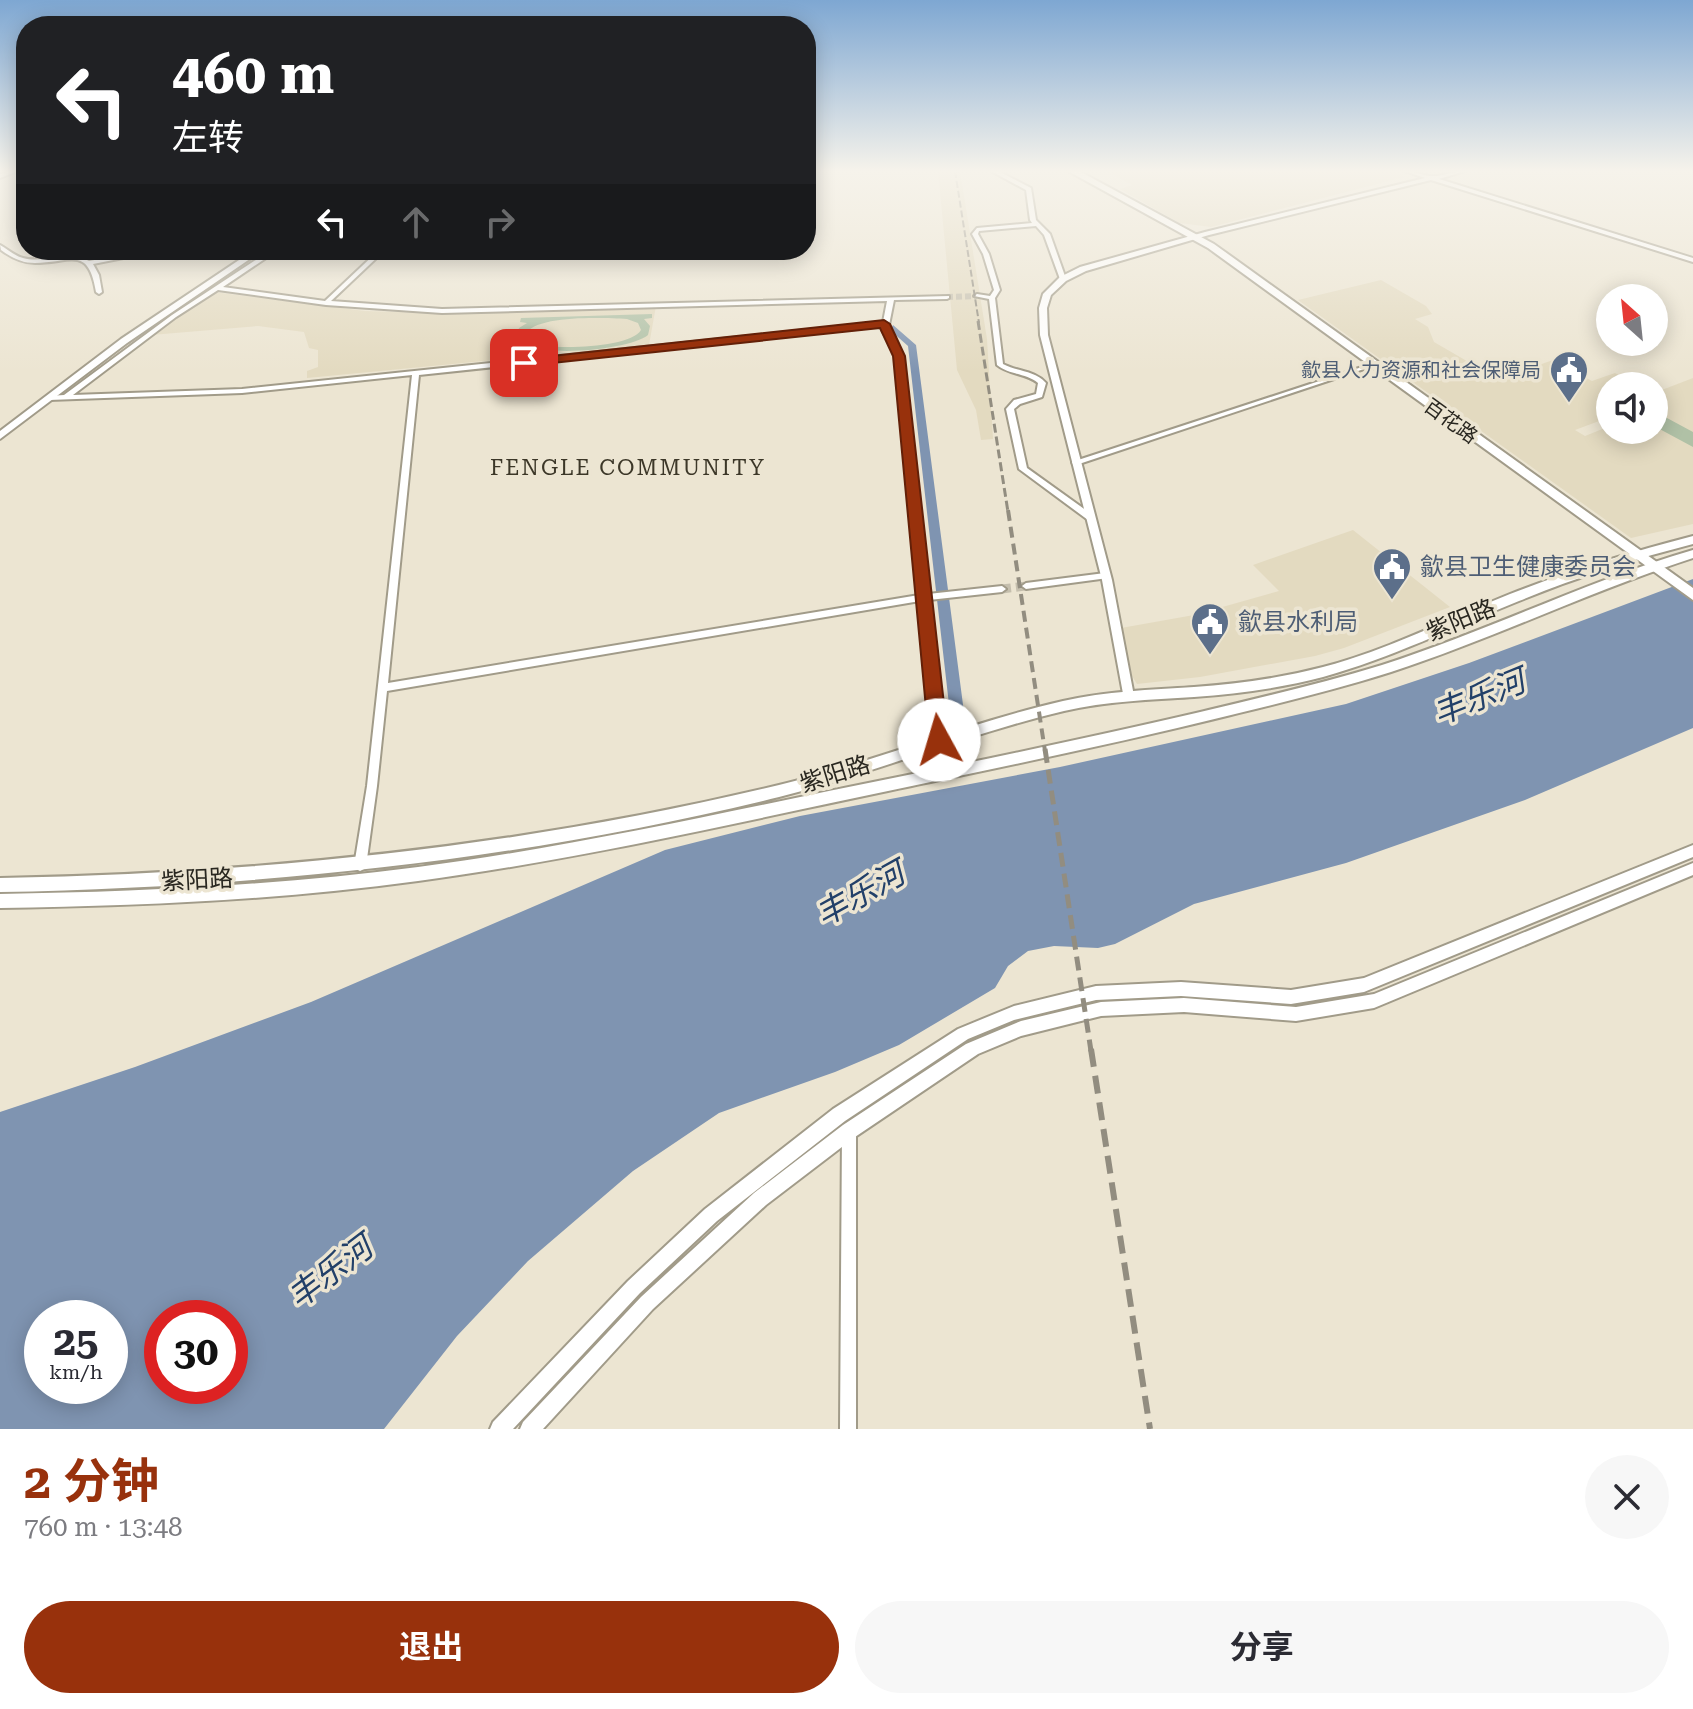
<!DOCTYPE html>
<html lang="zh">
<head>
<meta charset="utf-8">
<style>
	:root { --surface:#fff; --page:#f7f7f7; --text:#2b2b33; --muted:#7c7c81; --accent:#98310c }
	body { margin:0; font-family:"Roboto Serif","Noto Sans SC",serif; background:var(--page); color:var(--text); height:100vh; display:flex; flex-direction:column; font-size:30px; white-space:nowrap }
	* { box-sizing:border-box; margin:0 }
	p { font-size:26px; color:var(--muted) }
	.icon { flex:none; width:44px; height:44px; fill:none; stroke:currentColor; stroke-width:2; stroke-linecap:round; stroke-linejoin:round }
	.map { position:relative; height:1429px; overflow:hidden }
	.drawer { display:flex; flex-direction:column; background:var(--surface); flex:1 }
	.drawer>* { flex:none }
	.hud { position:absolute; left:16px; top:16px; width:800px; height:244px; border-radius:32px; box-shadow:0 4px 20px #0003; background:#202124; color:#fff; overflow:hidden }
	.needle { width:52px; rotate:333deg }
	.fabs { position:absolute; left:1596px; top:284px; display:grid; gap:16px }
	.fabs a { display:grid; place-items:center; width:72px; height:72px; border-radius:50%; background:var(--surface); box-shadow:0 4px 20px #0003; font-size:40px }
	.speed { position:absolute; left:24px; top:1300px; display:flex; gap:16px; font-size:40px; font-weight:700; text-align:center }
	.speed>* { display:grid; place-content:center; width:104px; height:104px; border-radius:50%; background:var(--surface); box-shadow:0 4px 20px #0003; line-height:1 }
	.speed small { font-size:20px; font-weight:400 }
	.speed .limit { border:12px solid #d22; background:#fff; color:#111 }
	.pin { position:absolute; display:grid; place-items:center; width:68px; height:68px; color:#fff; margin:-34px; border-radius:16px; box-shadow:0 4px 12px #0006 }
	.me { position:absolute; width:88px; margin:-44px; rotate:354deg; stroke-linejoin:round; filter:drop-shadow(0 0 6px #0008) }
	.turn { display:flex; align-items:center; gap:28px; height:168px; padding:0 24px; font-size:36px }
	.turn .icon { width:104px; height:104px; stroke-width:2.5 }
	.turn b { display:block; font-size:56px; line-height:68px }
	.lanes { display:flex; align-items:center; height:76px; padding:0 24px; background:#0003; justify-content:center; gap:40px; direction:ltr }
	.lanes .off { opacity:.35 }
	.round { display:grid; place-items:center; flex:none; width:84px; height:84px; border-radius:42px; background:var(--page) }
	.head { display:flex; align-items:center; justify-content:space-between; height:136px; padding:0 24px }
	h1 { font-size:48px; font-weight:700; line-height:60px; color:var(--accent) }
	.primary-button { display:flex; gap:16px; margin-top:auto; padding:16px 24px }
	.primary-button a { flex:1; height:92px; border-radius:48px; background:var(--accent); color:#fff; font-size:32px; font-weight:700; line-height:92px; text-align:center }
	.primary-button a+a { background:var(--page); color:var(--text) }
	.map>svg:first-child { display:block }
	.built { fill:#e3dac0 }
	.green { fill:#b0c1a6; fill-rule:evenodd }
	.water { fill:#7f94b1; fill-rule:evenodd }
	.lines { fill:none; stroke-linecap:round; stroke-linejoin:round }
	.minor-tunnel-far1 { stroke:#c5bfae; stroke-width:6; stroke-dasharray:6 3; stroke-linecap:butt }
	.minor-tunnel { stroke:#c5bfae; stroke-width:9; stroke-dasharray:9 5; stroke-linecap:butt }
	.minor-casing { stroke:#a19b89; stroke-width:4 }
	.tertiary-casing { stroke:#a19b89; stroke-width:4 }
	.secondary-casing { stroke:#a19b89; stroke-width:4 }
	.primary-casing { stroke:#a19b89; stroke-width:4 }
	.minor { fill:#fff; fill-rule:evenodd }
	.tertiary { fill:#fff; fill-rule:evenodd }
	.secondary { fill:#fff; fill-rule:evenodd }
	.primary { fill:#fff; fill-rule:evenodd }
	.rail-far4 { stroke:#928d80; stroke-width:2; stroke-dasharray:7 3; stroke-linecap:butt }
	.rail-far3 { stroke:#928d80; stroke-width:3; stroke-dasharray:9 4; stroke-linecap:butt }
	.rail-far2 { stroke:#928d80; stroke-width:4; stroke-dasharray:11 6; stroke-linecap:butt }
	.rail-far1 { stroke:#928d80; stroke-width:5; stroke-dasharray:14 7; stroke-linecap:butt }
	.rail { stroke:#928d80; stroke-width:6; stroke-dasharray:18 9; stroke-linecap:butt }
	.route { fill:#98310c; stroke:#632008; stroke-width:2 }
	.labels { text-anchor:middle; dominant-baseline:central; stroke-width:7; stroke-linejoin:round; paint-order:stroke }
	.far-service-label { font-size:20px; fill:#4e5e75; stroke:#ece5d2; text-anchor:end }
	.far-street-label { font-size:20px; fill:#292720; stroke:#ece5d2 }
	.far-neighbourhood-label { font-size:22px; letter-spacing:2px; fill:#3c3728; stroke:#ece5d2 }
	.service-label { font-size:24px; fill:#4e5e75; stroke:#ece5d2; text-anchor:start }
	.street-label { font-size:24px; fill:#292720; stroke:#ece5d2 }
	.near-water-label { font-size:32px; font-style:italic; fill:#224069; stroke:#ece5d2 }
</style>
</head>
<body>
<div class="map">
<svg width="1693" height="1429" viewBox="0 0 1693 1429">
	<rect width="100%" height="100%" fill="#ece5d2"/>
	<path class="built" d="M938,171H960L987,339L993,439L981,440L976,410L957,370Z
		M1117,171H1395L1404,177L1211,227L1179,223L1120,189L1132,185L1111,173Z
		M1381,280L1426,306L1432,314L1415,319L1428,327L1434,342L1484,371L1476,374L1490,382L1553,360L1592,381L1615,373L1640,386H1610V417L1575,430L1585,436L1610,426V430H1654V393L1693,378V524L1631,538L1298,300Z
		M214,292L365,311L435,313H521L656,306L649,345L307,378V371L318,367V350L309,348L304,332L258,326L151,335Z
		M1353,530L1450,607L1344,648L1315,656L1200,677L1137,684L1132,676L1121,628L1194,615L1279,591L1253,565Z"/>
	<path class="green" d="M652,314V318L644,319L650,326L648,335C629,351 526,360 516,337L519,328L527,323L520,322L521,318ZM627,319L638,323L641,330C630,349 549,350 529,343L524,336C534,314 604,318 627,319Z
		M1654,411L1693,432V447L1654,426Z"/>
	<path class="water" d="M893,325L916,345L965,720L951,722L908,346L890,330Z
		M1693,579V728L1525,800L1346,863L1194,904L1115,944L1098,948L1054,946L1028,951L1008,966L995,988L899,1045L835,1072L719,1113L633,1171L528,1261L457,1336L384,1429H0V1112L135,1067L311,1002L665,850L800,816L1060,767L1346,704L1469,663ZM42,1318H110V1386H42ZM162,1318H230V1386H162Z"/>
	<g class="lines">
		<path class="minor-tunnel-far1" d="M947,297L977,296"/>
		<path class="minor-tunnel" d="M1002,589L1026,586"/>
		<defs>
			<path id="minor" d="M9,171H18L0,178V174Z
				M991,171H998L1031,188L1036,220L1050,234L1066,279L1063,281L1060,279L1044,235L1036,226L979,231L978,234L989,254L1000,290L995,298L1003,364C1018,372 1034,370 1046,383L1042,397L1020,404L1014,409L1027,468L1094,516V520H1088L1019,469L1006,409L1014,400L1036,394L1038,383C1026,373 1009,375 997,365L989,299L974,296L977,294L990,296L994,290L983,254L972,234L977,228L1032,223L1030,220L1026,190Z
				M0,245C7,249 15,256 23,258C45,264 68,249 89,261L151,250H164L93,264L99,275L102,292L99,294L96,292C88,245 71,263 35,263C22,263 12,258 1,250Z
				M203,250H221C217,253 207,253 203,250Z
				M271,250H278L223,287L325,301L379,250H385L331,301L442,309L949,296V298L947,299L894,300L888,330L902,356L928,594L1002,586L1006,589L1002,592L929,600L944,740L943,743H935L934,740L920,601L387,691L377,786L366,866L364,869L360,871L356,869L354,866L367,786L412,375L242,393L49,400L45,398L49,396L64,395L172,315ZM218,290L326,305L442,313L887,301L883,322L242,389L73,395L176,317ZM882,326V330L896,356L919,595L388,683L419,375Z
				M1365,366L1370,367L1079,464H1073L1072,462Z
				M1105,573L1109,576L1108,578L1026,589L1022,586L1026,583Z
				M849,1124L854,1126L856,1131V1429H840L842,1131L844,1126Z"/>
			<path id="tertiary" d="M1405,171C1415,171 1423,176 1432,176C1441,177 1454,171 1465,171L1439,179L1693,258V262L1431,180L1209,235L1086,271L1066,281L1051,295L1047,308L1048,335L1112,580L1134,696L1128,700L1124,699L1102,580L1040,335L1039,308L1043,294L1060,277L1080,267L1205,232L1425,178Z
				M1693,845V857L1364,992L1291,1004L1181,996L1096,1000L1014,1020L968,1039L845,1121L717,1221L640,1293L513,1429H490L493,1422L628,1281L705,1209L833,1109L958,1029L1014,1006L1096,986L1181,982L1291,990L1364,978Z
				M1693,863V875L1374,1008L1296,1021L1184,1012L1101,1016L1021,1036L978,1054L855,1137L766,1205L653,1309L543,1429H520L523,1422L641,1297L754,1193L843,1125L966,1044L1021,1021L1101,1002L1184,998L1296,1007L1374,994Z"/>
			<path id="secondary" d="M254,250H263L127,343L0,439V431L121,339Z
				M1693,536V544C1634,559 1575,578 1519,601C1454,627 1391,658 1323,677C1281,688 1237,694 1194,697C1150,700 1106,701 1064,711C967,734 875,773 779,797C523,860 263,887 0,892V878C263,873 523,847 779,785C875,762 967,723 1063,701C1106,691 1150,690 1194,687C1237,684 1281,678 1323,667C1388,650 1448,619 1510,594C1569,571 1631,552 1693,536Z
				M1693,550V558C1590,591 1493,639 1391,672C1338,689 1284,702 1231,715C1123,742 1015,764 907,787C744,821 582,859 418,881C279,900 140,906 0,908V894C140,892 279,885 418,867C579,846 738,809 898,777C997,757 1097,736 1196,713C1258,698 1321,684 1382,665C1488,631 1587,581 1693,550Z"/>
			<path id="primary" d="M1068,171H1079L1214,244L1693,588V600L1208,248Z"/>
		</defs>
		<use href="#minor" class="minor-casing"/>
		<use href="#tertiary" class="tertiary-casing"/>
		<use href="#secondary" class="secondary-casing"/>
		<use href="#primary" class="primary-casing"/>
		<use href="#minor" class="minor"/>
		<use href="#tertiary" class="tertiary"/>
		<use href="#secondary" class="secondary"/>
		<use href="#primary" class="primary"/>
		<path class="rail-far4" d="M955,171L979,323"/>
		<path class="rail-far3" d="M978,321L1008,512"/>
		<path class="rail-far2" d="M1008,510L1045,751"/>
		<path class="rail-far1" d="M1045,749L1091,1051"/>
		<path class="rail" d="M1091,1049L1150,1429"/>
	</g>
	<linearGradient id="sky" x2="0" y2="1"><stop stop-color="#7ea7d2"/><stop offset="0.46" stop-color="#f6f3eb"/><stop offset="1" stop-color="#f6f3eb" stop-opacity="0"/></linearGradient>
	<rect width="1693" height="372" fill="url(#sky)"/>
	<path class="route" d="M884,320L890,324L905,356L948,740L939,747L929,740L893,356L880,328L524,366L518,363L524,359Z"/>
	<defs>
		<symbol id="civic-pin" viewBox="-11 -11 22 30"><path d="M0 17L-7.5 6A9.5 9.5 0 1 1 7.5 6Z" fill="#5c6f8a" stroke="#ece5d2"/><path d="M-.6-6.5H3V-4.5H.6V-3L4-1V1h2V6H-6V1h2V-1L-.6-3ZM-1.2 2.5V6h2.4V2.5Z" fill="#fff"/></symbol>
	</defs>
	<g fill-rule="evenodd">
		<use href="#civic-pin" x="1547" y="348" width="44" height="60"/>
		<use href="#civic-pin" x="1370" y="545" width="44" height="60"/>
		<use href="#civic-pin" x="1188" y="600" width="44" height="60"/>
	</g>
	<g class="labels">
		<g class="far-service-label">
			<text x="1541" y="370">歙县人力资源和社会保障局</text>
		</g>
		<g class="far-street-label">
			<text transform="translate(1451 421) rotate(36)">百花路</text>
		</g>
		<g class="far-neighbourhood-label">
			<text x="628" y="467">FENGLE COMMUNITY</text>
		</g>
		<g class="service-label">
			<text x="1420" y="567">歙县卫生健康委员会</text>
			<text x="1238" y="622">歙县水利局</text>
		</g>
		<g class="street-label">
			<text transform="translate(1461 620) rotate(-22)">紫阳路</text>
			<text transform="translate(835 774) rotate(-17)">紫阳路</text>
			<text transform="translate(197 880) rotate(-3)">紫阳路</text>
		</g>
		<g class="near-water-label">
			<text transform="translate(1479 697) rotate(-22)">丰乐河</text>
			<text transform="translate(860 894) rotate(-29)">丰乐河</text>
			<text transform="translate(330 1272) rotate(-37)">丰乐河</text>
		</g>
	</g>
</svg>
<div class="fabs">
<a><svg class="needle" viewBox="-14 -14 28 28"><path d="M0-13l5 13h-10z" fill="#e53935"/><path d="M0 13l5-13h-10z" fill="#7c7c81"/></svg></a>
<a><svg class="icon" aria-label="sound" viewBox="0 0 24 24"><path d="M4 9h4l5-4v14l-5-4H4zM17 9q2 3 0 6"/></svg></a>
</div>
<div class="speed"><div>25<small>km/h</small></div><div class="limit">30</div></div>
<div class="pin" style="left:524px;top:363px;background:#d93025"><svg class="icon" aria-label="arrive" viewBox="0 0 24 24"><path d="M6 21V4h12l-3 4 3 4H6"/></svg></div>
<svg class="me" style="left:939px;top:740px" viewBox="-20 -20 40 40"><circle r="19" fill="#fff"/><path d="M0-13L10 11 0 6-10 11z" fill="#98310c"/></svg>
<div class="hud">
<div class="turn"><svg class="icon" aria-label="left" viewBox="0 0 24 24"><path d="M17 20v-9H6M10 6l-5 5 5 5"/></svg><div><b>460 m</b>左转</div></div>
<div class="lanes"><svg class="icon" aria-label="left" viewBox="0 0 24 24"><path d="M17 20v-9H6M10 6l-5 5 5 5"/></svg><svg class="icon off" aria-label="ahead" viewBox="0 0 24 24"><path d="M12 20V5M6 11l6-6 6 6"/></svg><svg class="icon off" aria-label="right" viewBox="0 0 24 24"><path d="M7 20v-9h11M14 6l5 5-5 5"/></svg></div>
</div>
</div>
<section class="drawer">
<div class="head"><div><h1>2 分钟</h1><p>760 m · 13:48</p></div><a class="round"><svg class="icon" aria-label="close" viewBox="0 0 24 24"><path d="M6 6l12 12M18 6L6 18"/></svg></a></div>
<div class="primary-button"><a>退出</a><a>分享</a></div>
</section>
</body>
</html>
